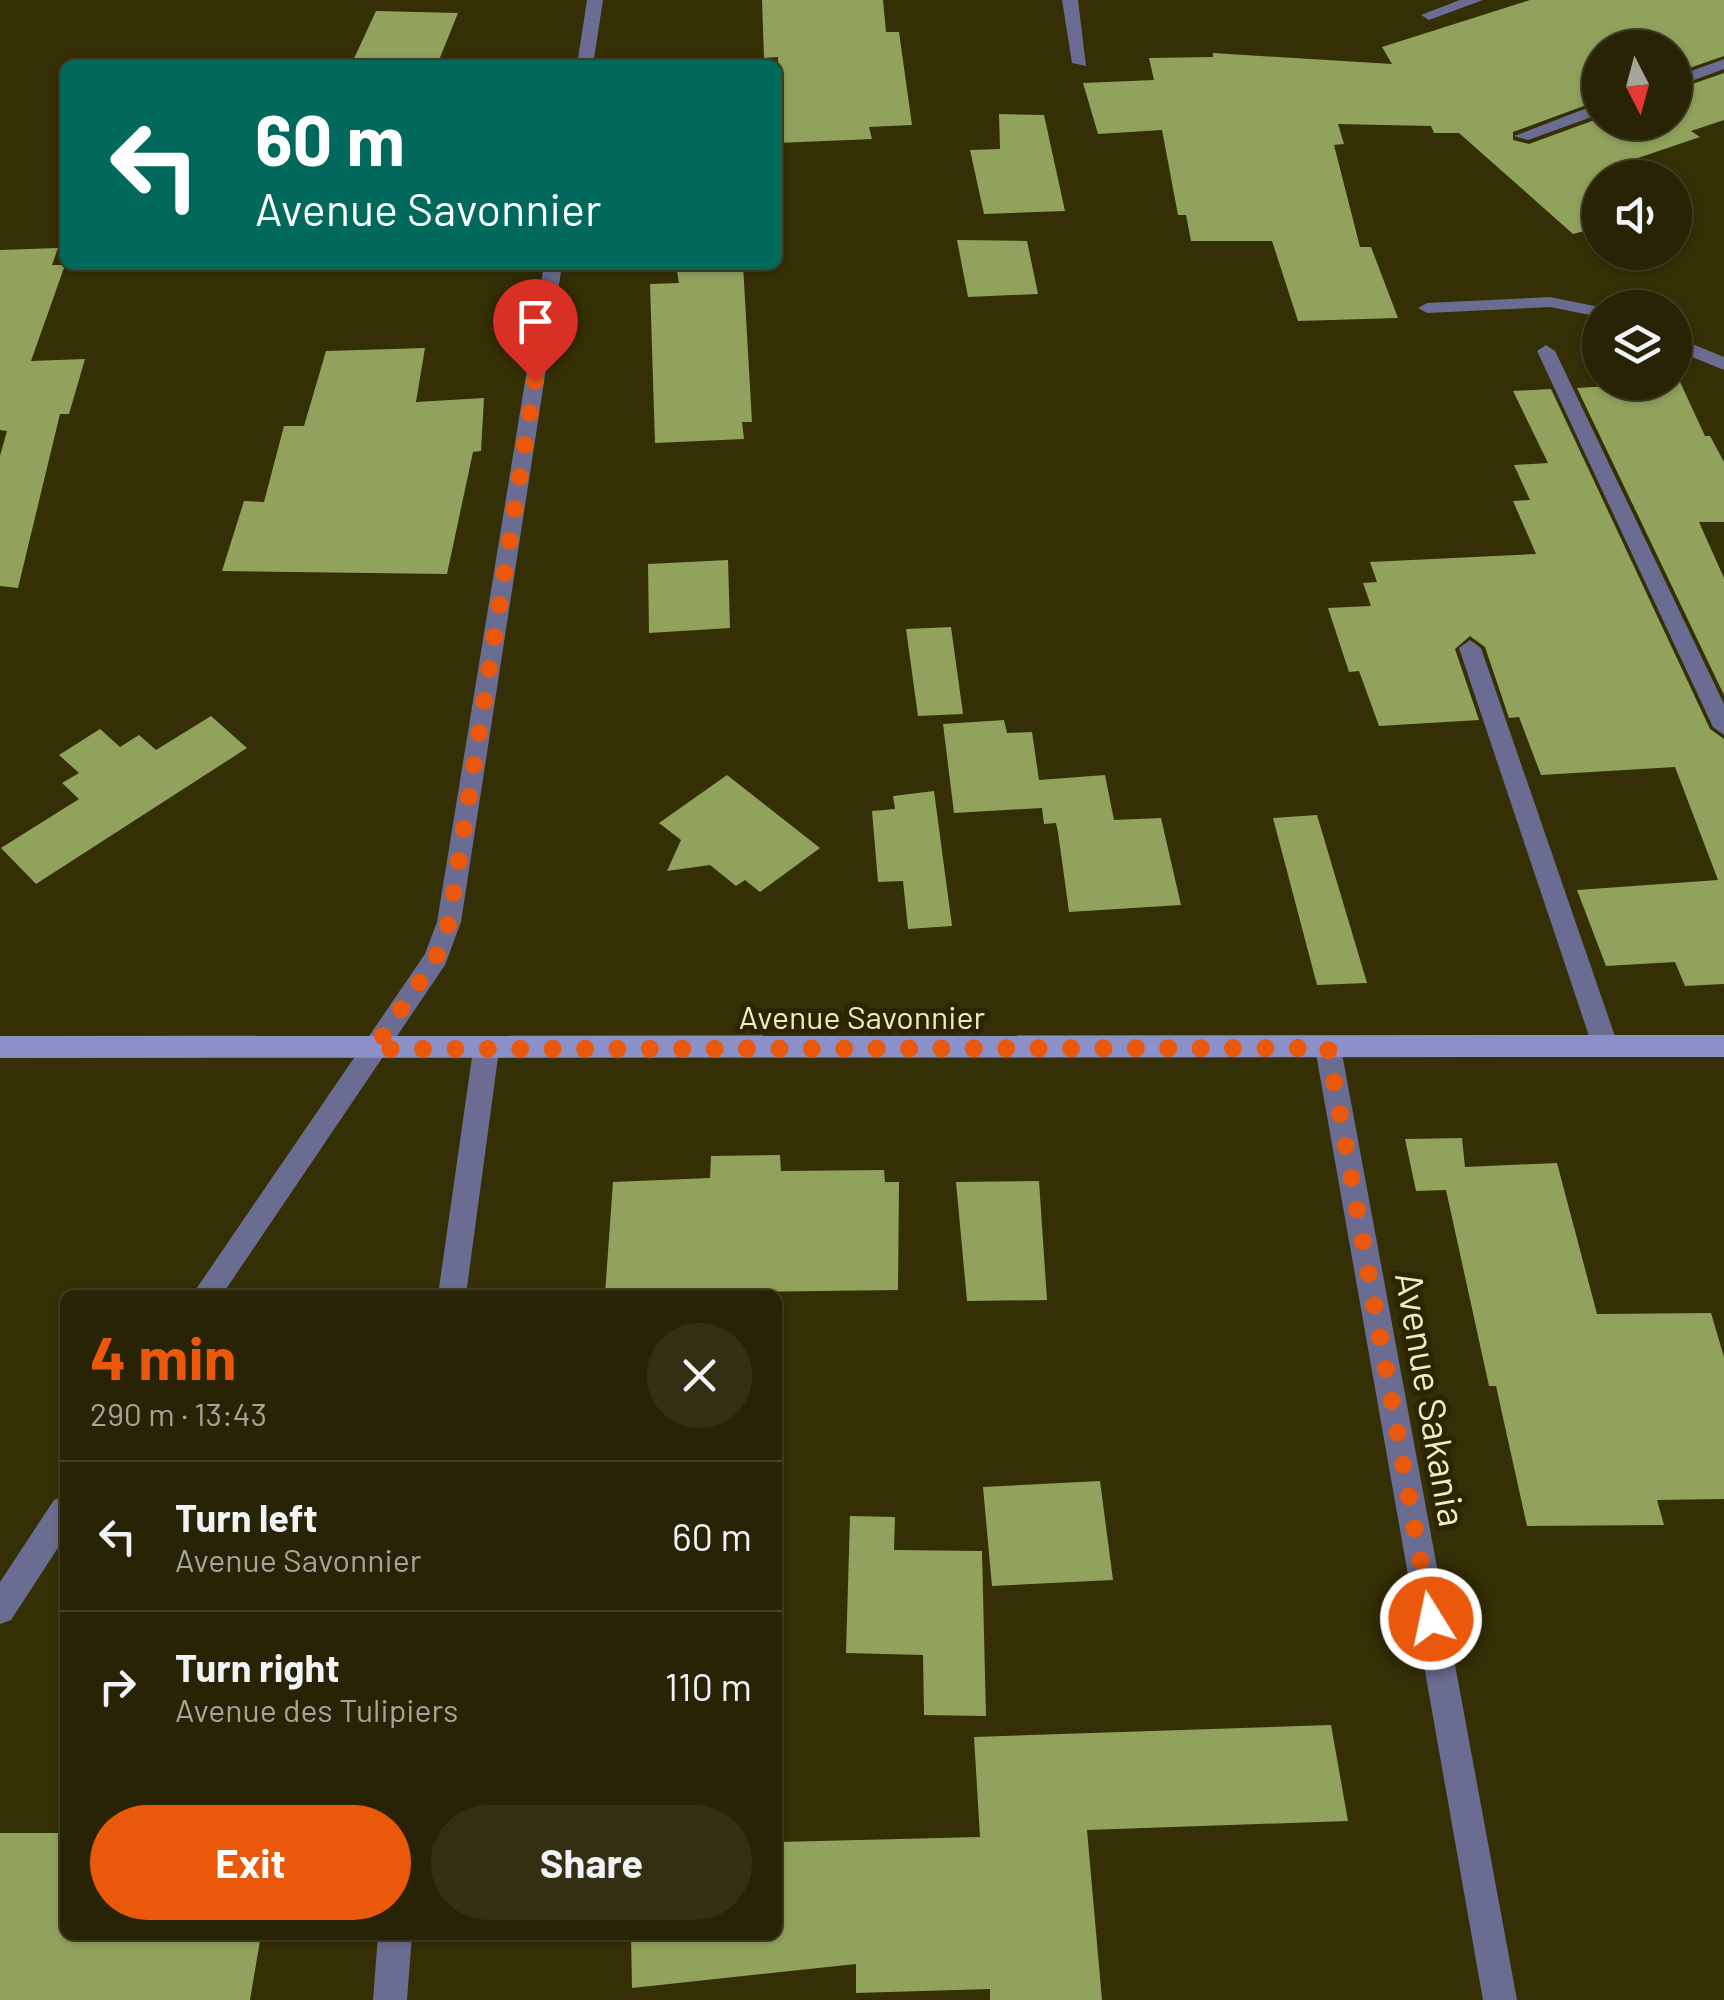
<!DOCTYPE html>
<html lang="en">
<head>
<meta charset="utf-8">
<style>
	:root { --surface:#282304; --page:#342f13; --text:#f1f3f6; --muted:#a5a49a; --line:#444026; --accent:#ea580c }
	body { margin:0; font-family:Barlow,sans-serif; background:var(--page); color:var(--text); height:100vh; display:flex; flex-direction:column; font-size:38px; white-space:nowrap }
	* { box-sizing:border-box; margin:0 }
	p { font-size:32px; color:var(--muted) }
	.icon { flex:none; width:55px; height:55px; fill:none; stroke:currentColor; stroke-width:2; stroke-linecap:round; stroke-linejoin:round }
	.map { position:relative; flex:1; overflow:hidden }
	.drawer { position:absolute; left:60px; top:1290px; width:722px; height:650px; display:flex; flex-direction:column; background:var(--surface); border-radius:15px; box-shadow:0 2px 8px #0004,0 0 0 2px var(--line) }
	.drawer>* { flex:none }
	.hud { position:absolute; left:60px; top:60px; width:722px; height:210px; border-radius:15px; box-shadow:0 2px 8px #0004,0 0 0 2px var(--line); background:#00695c; color:#fff; overflow:hidden }
	.needle { width:65px; rotate:174deg }
	.fabs { position:absolute; left:1582px; top:30px; display:grid; gap:20px }
	.fabs a { display:grid; place-items:center; width:110px; height:110px; border-radius:50%; background:var(--surface); box-shadow:0 2px 8px #0004,0 0 0 2px var(--line); font-size:50px }
	.pin { position:absolute; display:grid; place-items:center; width:85px; height:85px; color:#fff; margin:-102px -42px; border-radius:50% 50% 50% 0; rotate:-45deg; box-shadow:0 0 10px #0007 }
	.pin .icon { rotate:45deg }
	.me { position:absolute; width:110px; margin:-55px; rotate:350deg; stroke-linejoin:round; filter:drop-shadow(0 0 8px #0008) }
	.turn { display:flex; align-items:center; gap:35px; height:210px; padding:0 30px; font-size:45px }
	.turn .icon { width:130px; height:130px; stroke-width:2.5 }
	.turn b { display:block; font-size:70px; line-height:85px }
	.round { display:grid; place-items:center; flex:none; width:105px; height:105px; border-radius:52px; background:var(--page) }
	.headline { display:flex; align-items:center; justify-content:space-between; height:170px; padding:0 30px }
	h1 { font-size:60px; font-weight:700; line-height:75px; color:var(--accent) }
	.cta { display:flex; gap:20px; margin-top:auto; padding:20px 30px }
	.cta a { flex:1; height:115px; border-radius:60px; background:var(--accent); color:#fff; font-size:40px; font-weight:700; line-height:115px; text-align:center }
	.cta a+a { background:var(--page); color:var(--text) }
	ul { padding:0; list-style:none }
	li { display:flex; align-items:center; gap:30px; height:150px; padding:0 30px; border-top:2px solid var(--line) }
	li div { flex:1 }
	li b { display:block; font-size:38px }
	li em { font-style:normal }
	.map>svg:first-child { display:block }
	.building { fill:#91a25d }
	.lines { fill:none; stroke-linecap:round; stroke-linejoin:round }
	.lane { fill:#6a6d91; fill-rule:evenodd }
	.street { fill:#6a6d91; fill-rule:evenodd }
	.secondary { fill:#8c90c9; fill-rule:evenodd }
	.route { stroke:#ea580c; stroke-width:18; stroke-dasharray:0 32.4 }
	.labels { text-anchor:middle; dominant-baseline:central; stroke-width:10; stroke-linejoin:round; paint-order:stroke }
	.street-label { font-size:32px; fill:#f0ebc7; stroke:#2b2500 }
	.near-street-label { font-size:38px; fill:#f0ebc7; stroke:#2b2500 }
</style>
</head>
<body>
<div class="map">
<svg width="1724" height="2000" viewBox="0 0 1724 2000">
	<rect width="100%" height="100%" fill="#352f05"/>
	<path class="building" d="M762,0H883L886,32H899L912,125L869,127L872,139L778,143V57L764,58Z
		M1530,0H1724V56L1675,73V48H1600V100L1513,132V140L1529,144L1600,118V122H1675V90L1724,73V120L1691,131L1700,137L1635,159L1658,178H1600V227L1573,234L1459,133H1434L1431,126L1338,124L1344,144L1334,145L1360,247H1371L1398,318L1298,321L1272,241H1191L1186,215H1178L1162,130L1098,134L1083,83L1154,80L1149,58L1213,57V53L1392,64L1382,47Z
		M376,11L458,13L437,65H351Z
		M999,114L1044,115L1065,211L984,214L970,150L1000,149Z
		M957,240L1027,241L1038,294L968,297Z
		M58,248L52,265H65L31,361L85,359L69,414H60L18,588L0,586V456L7,431L0,430V250Z
		M676,265H743L752,422H742L744,439L655,443L650,284L679,283Z
		M425,348L416,402L484,398L481,451L473,452L447,574L222,571L244,501L264,502L284,426H304L326,351Z
		M1675,371L1705,436H1710L1724,462V522H1699L1724,578V695L1577,388L1675,382Z
		M1551,389L1710,729L1724,739V984L1685,986L1675,962L1606,966L1577,890L1718,880L1675,767L1541,775L1519,717L1509,718L1485,647L1470,636L1455,649L1479,720L1379,726L1359,671L1349,672L1328,608L1371,606L1363,583L1377,582L1370,562L1536,554L1513,501L1530,500L1514,465L1548,463L1513,391Z
		M728,560L730,628L649,633L648,564Z
		M951,627L963,714L918,716L906,629Z
		M211,716L247,748L36,884L1,848L79,799L62,783L79,773L59,755L100,729L120,747L139,735L156,750Z
		M1004,720L1007,733L1032,732L1039,780L1105,775L1114,820L1161,818L1181,905L1069,912L1058,832L1056,823L1044,824L1042,808L954,813L943,724Z
		M727,775L820,848L760,892L745,880L736,886L710,865L667,871L681,840L659,823Z
		M934,791L952,926L908,929L903,881L878,882L872,811L895,809L893,796Z
		M1317,815L1367,983L1317,985L1273,818Z
		M1462,1138L1465,1167L1557,1163L1597,1314L1711,1313L1724,1357V1499L1657,1500L1664,1525L1527,1526L1496,1386H1489L1446,1190L1416,1191L1405,1139Z
		M780,1155L781,1171L884,1170L885,1182H899L898,1290L605,1294L613,1182L710,1178L711,1156Z
		M1039,1181L1047,1300L967,1301L956,1182Z
		M1100,1481L1113,1580L992,1586L983,1487Z
		M850,1516L895,1517L894,1550L982,1551L986,1716L924,1715L923,1655L846,1653Z
		M1331,1725L1348,1821L1087,1830L1102,2000H990V1989L856,1993V1964L632,1988L631,1935H778V1842L980,1837L974,1737Z
		M0,1833H65V1935H261L250,2000H0Z"/>
	<g class="lines">
		<path class="lane" d="M1546,345L1555,351L1724,704V735L1713,727L1537,351Z
			M1470,640L1481,648L1618,1045L1614,1052H1596L1592,1045L1459,648Z"/>
		<path class="street" d="M587,0H603L593,65H577Z
			M1062,0H1078L1086,66L1072,63Z
			M1460,0H1483L1429,20L1421,15Z
			M1724,59V69L1675,87V77Z
			M1600,103V114L1528,140L1514,136Z
			M544,265H562L461,922L445,965L222,1295H192L425,954L437,922Z
			M1550,297L1604,308H1600V317L1550,307L1427,313L1418,308L1427,303Z
			M1675,337L1724,357V370L1675,350Z
			M1328,1037L1337,1040L1341,1048L1517,2000H1483L1315,1048L1319,1040Z
			M486,1039L495,1042L499,1050L466,1295H438L473,1050L477,1042Z
			M65,1495V1537L11,1620L0,1624V1582L54,1500Z
			M378,1935H412L407,2000H373Z"/>
		<path class="secondary" d="M1724,1035V1057L0,1058V1036Z"/>
	</g>
	<g class="lines">
		<path class="route" d="M535,381L449,922L436,958L374,1049L1328,1048L1431,1619"/>
	</g>
	<g class="labels">
		<g class="street-label">
			<text x="862" y="1016">Avenue Savonnier</text>
		</g>
		<g class="near-street-label">
			<text transform="translate(1432 1399) rotate(80)">Avenue Sakania</text>
		</g>
	</g>
</svg>
<div class="fabs">
<a><svg class="needle" viewBox="-14 -14 28 28"><path d="M0-13l5 13h-10z" fill="#e53935"/><path d="M0 13l5-13h-10z" fill="#a5a49a"/></svg></a>
<a><svg class="icon" aria-label="sound" viewBox="0 0 24 24"><path d="M4 9h4l5-4v14l-5-4H4zM17 9q2 3 0 6"/></svg></a>
<a><svg class="icon" aria-label="layers" viewBox="0 0 24 24"><path d="M12 4l9 5-9 5-9-5zM3 14l9 5 9-5"/></svg></a>
</div>
<div class="pin" style="left:535px;top:381px;background:#d93025"><svg class="icon" aria-label="arrive" viewBox="0 0 24 24"><path d="M6 21V4h12l-3 4 3 4H6"/></svg></div>
<svg class="me" style="left:1431px;top:1619px" viewBox="-20 -20 40 40"><circle r="17" fill="#ea580c" stroke="#fff" stroke-width="3"/><path d="M0-11L8 9 0 5-8 9z" fill="#fff"/></svg>
<div class="hud">
<div class="turn"><svg class="icon" aria-label="left" viewBox="0 0 24 24"><path d="M17 20v-9H6M10 6l-5 5 5 5"/></svg><div><b>60 m</b>Avenue Savonnier</div></div>
</div>
<section class="drawer">
<div class="headline"><div><h1>4 min</h1><p>290 m · 13:43</p></div><a class="round"><svg class="icon" aria-label="close" viewBox="0 0 24 24"><path d="M6 6l12 12M18 6L6 18"/></svg></a></div>
<ul>
<li><svg class="icon" aria-label="left" viewBox="0 0 24 24"><path d="M17 20v-9H6M10 6l-5 5 5 5"/></svg><div><b>Turn left</b><p>Avenue Savonnier</p></div><em>60 m</em></li>
<li><svg class="icon" aria-label="right" viewBox="0 0 24 24"><path d="M7 20v-9h11M14 6l5 5-5 5"/></svg><div><b>Turn right</b><p>Avenue des Tulipiers</p></div><em>110 m</em></li>
</ul>
<div class="cta"><a>Exit</a><a>Share</a></div>
</section>
</div>
</body>
</html>
